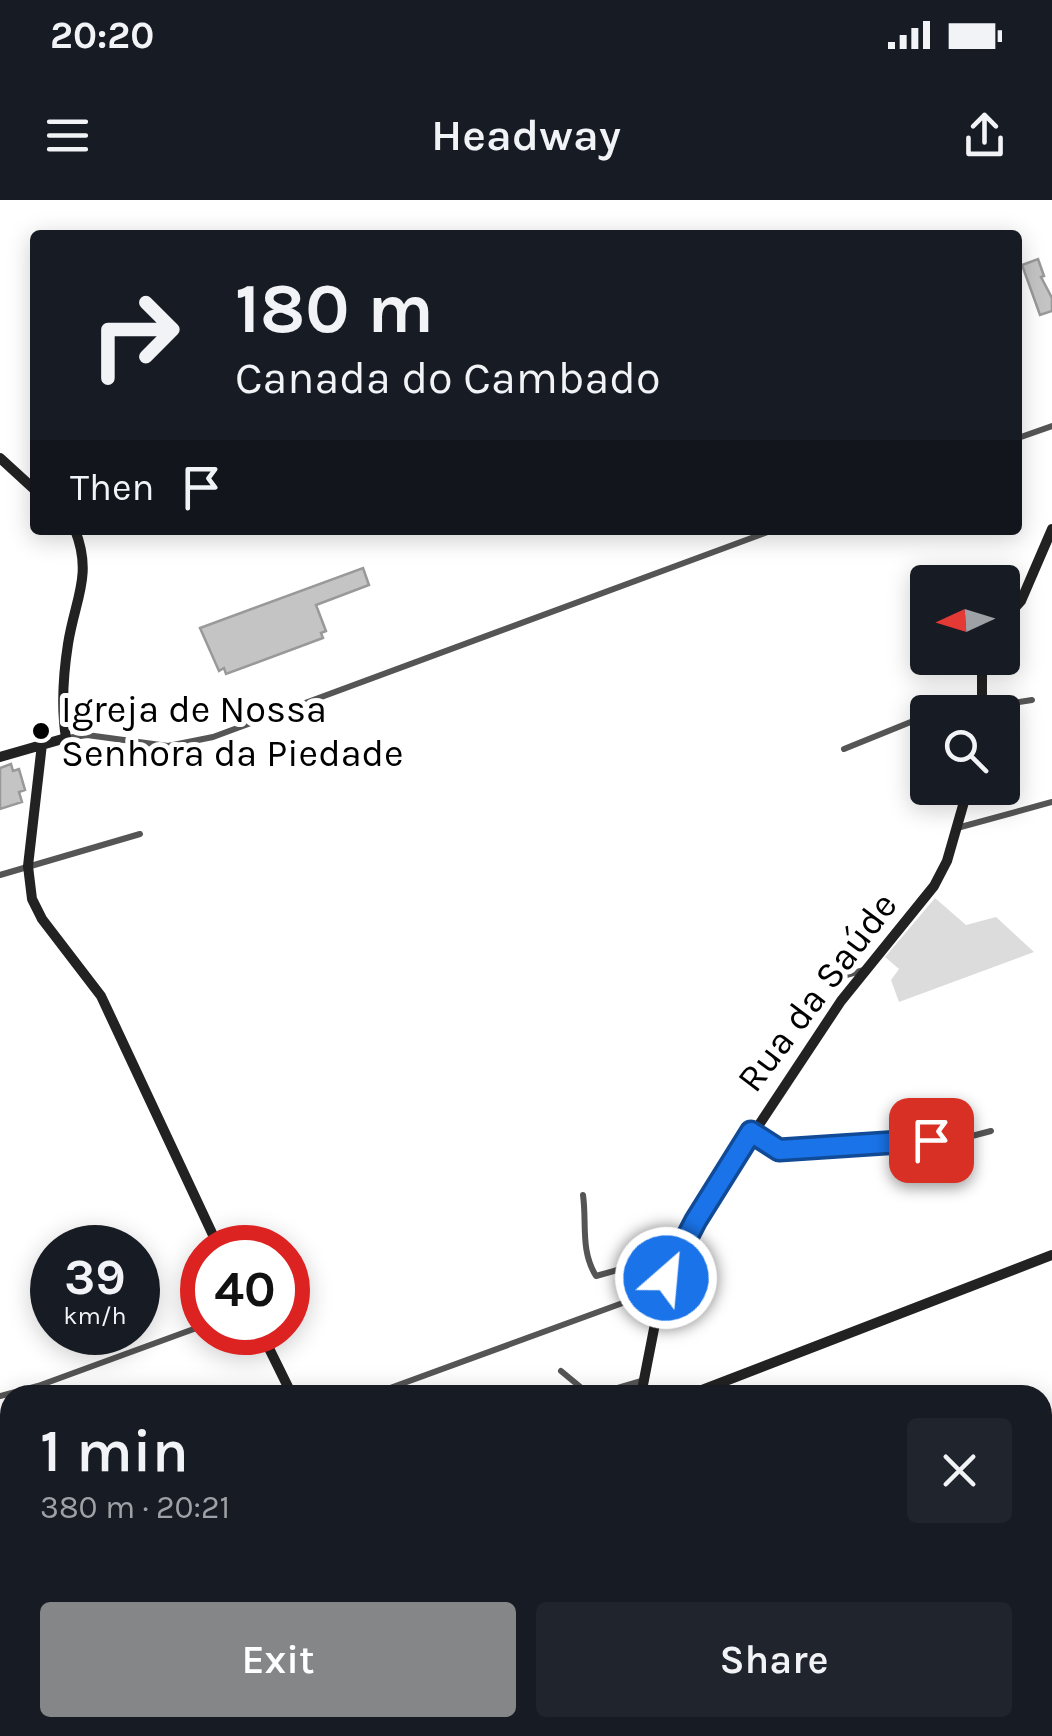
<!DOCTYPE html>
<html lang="en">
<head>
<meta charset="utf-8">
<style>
	:root { --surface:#171b24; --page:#20242c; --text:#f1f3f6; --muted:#9ea1a6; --accent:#858687 }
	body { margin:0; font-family:Karla,sans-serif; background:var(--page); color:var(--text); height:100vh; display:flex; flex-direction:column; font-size:38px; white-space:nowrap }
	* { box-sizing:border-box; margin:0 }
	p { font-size:32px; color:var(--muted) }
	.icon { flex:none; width:55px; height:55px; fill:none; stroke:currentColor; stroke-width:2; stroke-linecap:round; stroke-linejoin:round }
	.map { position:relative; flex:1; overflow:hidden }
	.panel { position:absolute; left:0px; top:1185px; width:1052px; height:352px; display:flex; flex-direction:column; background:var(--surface); border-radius:30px 30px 0 0; box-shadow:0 5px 25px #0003 }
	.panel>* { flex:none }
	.top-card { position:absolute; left:30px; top:30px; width:992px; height:305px; border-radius:10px; box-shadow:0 5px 25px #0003; background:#171b24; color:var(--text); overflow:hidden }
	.needle { width:65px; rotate:266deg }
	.buttons { position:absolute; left:910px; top:365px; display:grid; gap:20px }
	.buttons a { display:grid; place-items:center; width:110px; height:110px; border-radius:10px; background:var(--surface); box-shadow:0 5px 25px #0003; font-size:50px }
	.speed { position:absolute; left:30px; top:1025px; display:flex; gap:20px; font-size:50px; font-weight:700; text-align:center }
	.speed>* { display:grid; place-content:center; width:130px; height:130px; border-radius:50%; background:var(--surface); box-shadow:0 5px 25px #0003; line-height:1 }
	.speed small { font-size:25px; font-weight:400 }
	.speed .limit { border:15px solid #d22; background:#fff; color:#111 }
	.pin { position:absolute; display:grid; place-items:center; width:85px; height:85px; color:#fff; margin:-42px; border-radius:20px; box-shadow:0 5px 15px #0006 }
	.me { position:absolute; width:110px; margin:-55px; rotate:27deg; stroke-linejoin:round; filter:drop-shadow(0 0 8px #0008) }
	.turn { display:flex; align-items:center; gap:35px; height:210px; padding:0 40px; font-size:45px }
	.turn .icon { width:130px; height:130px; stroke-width:2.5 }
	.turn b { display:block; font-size:70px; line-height:85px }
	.then { display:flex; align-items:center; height:95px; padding:0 40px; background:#0003; gap:20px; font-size:38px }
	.round { display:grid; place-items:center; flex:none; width:105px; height:105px; border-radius:10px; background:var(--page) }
	.head { display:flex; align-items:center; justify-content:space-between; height:170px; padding:0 40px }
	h1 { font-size:60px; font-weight:600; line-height:75px }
	.primary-button { display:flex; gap:20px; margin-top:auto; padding:20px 40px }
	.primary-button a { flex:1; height:115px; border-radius:10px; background:var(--accent); color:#fff; font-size:40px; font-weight:600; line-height:115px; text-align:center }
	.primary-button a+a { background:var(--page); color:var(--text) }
	.status { display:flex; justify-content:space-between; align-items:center; height:70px; padding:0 50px; background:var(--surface); direction:ltr }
	.status svg { height:28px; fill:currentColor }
	header { display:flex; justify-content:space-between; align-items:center; height:130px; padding:0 40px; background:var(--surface); font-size:45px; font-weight:600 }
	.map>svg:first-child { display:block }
	.green { fill:#dcdcdc }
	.building { fill:#c4c4c4; stroke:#999; stroke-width:2.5 }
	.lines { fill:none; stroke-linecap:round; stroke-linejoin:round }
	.street { stroke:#555; stroke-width:6 }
	.secondary { stroke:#222; stroke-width:10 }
	.route-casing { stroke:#114b97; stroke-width:25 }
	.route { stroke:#1a73e8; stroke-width:18 }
	.poi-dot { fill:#000; stroke:#fff; stroke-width:4 }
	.labels { text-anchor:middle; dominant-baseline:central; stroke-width:10; stroke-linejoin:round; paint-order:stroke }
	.poi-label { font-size:38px; fill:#000; stroke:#fff; text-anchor:start }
	.street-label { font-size:38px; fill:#000; stroke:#fff }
</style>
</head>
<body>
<div class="status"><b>20:20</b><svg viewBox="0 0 49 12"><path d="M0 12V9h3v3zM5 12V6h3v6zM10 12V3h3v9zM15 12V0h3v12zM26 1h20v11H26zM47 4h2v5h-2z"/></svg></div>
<header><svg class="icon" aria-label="menu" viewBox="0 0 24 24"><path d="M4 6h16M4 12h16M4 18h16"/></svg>Headway<svg class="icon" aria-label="share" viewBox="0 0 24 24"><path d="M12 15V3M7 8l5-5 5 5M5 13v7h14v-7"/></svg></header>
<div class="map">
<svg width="1052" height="1536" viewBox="0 0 1052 1536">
	<rect width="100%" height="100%" fill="#fff"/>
	<path class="green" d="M935,698L966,725L996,717L1034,752L899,802L891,780L899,769L885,757Z"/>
	<path class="building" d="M1038,59L1044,76L1041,77L1052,98V111L1040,115L1022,65Z
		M363,368L369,385L316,405L326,431L321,433L323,438L226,474L224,468L219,471L200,428Z
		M11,564L13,571L19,569L25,590L19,592L22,602L0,609V568Z"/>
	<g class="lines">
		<path class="street" d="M1018,238L1052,226
			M982,508L1032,500
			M934,512L981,499
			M67,538L87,535L168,546L213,537L773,330
			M844,549L928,515
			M957,628L1052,602
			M0,675L140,634
			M825,781L864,770
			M753,934L772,949L783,951L968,937L991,931
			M583,995C587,1023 580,1050 596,1076L678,1053
			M561,1171L590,1195
			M371,1195L661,1089
			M594,1195L645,1180
			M0,1196L38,1186L202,1126
			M0,1366L10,1456
			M0,1444L5,1460L10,1462
			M20,1528H23
			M109,1528L112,1536
			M9,1536L20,1534"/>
		<path class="secondary" d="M0,258L35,290
			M1002,422L1021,401L1052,329
			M982,458V512
			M42,544L28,666L32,699L42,719L101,796L219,1048
			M0,557L66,538C61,507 63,476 68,444C75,399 93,375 75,330
			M261,1132L292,1195
			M641,1195L662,1088L696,1020L841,801L934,686L947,661L968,588
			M689,1195L1052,1055
			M300,1536L308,1528"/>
	</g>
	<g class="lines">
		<defs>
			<path id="route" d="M666,1078L696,1020L751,932L779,950L931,940"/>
		</defs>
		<use href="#route" class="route-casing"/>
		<use href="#route" class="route"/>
	</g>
	<circle class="poi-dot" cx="41" cy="531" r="10"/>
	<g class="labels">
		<g class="poi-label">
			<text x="61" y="509">Igreja de Nossa<tspan x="61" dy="44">Senhora da Piedade</tspan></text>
		</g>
		<g class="street-label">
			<text transform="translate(817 792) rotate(-53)">Rua da Saúde</text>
		</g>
	</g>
</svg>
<div class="buttons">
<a><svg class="needle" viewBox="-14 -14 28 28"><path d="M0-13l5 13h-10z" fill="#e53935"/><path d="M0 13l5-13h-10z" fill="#9ea1a6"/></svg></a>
<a><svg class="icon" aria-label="search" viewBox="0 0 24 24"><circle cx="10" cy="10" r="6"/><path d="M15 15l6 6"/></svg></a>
</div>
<div class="speed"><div>39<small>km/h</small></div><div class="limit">40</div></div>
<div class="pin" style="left:931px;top:940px;background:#d93025"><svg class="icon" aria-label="arrive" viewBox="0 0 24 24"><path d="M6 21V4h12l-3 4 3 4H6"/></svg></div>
<svg class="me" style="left:666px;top:1078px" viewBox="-20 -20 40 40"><circle r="17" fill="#1a73e8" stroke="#fff" stroke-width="3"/><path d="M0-11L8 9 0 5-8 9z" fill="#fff"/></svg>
<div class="top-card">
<div class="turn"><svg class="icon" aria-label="right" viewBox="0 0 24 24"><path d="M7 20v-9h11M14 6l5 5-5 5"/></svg><div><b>180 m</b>Canada do Cambado</div></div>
<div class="then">Then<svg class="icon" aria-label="arrive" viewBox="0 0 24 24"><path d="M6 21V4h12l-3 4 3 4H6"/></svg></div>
</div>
<section class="panel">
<div class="head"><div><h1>1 min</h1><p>380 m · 20:21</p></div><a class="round"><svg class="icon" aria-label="close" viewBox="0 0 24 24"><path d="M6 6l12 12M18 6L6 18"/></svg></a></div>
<div class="primary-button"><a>Exit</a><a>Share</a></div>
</section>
</div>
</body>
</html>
